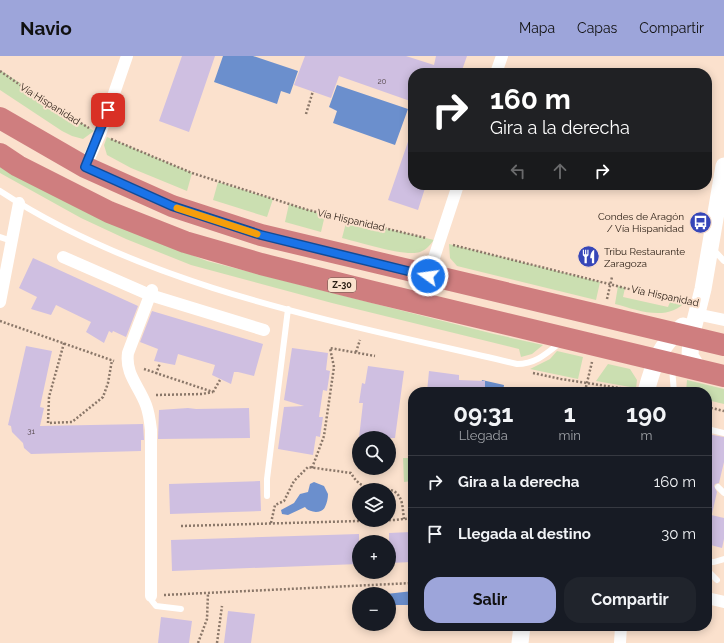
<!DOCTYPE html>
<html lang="es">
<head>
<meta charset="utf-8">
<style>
	:root { --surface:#171b24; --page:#20242c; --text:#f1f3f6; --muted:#9ea1a6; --line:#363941; --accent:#9da5da }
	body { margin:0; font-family:Raleway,sans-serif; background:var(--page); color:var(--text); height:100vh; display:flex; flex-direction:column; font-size:15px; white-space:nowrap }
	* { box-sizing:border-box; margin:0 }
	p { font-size:13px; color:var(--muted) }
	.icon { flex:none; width:22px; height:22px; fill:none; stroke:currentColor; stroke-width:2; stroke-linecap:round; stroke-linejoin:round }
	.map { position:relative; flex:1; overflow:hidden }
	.details { position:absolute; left:408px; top:331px; width:304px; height:244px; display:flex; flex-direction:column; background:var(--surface); border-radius:16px; box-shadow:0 2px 10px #0003 }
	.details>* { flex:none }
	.top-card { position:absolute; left:408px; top:12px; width:304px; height:122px; border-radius:16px; box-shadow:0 2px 10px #0003; background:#202124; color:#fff; overflow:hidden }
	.controls { position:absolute; left:352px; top:375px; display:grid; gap:8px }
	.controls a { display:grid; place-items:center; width:44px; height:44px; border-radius:50%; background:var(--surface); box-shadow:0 2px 10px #0003; font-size:20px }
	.pin { position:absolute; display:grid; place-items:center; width:34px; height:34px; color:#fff; margin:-17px; border-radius:8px; box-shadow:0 2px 6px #0006 }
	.me { position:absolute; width:44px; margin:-22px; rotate:284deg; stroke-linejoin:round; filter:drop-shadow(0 0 3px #0008) }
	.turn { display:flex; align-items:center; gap:14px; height:84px; padding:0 16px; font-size:18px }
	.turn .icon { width:52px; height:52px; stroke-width:2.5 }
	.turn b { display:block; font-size:28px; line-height:34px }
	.lanes { display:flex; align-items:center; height:38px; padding:0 16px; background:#0003; justify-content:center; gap:20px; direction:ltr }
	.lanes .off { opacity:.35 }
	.eta { display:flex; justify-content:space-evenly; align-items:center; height:68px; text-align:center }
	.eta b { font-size:24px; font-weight:700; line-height:28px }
	.cta { display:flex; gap:8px; margin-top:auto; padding:8px 16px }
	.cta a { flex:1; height:46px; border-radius:16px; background:var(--accent); color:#111; font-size:16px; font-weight:700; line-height:46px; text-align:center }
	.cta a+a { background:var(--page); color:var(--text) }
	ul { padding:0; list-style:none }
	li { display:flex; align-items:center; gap:12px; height:52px; padding:0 16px; border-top:1px solid var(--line) }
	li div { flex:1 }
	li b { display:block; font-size:15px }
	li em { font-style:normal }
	header { display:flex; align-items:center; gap:24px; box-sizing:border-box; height:56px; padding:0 20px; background:var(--accent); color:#111 }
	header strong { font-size:19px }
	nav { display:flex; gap:22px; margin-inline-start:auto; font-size:14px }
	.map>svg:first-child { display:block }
	.green { fill:#cbdfb1 }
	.water { fill:#6b8fcd }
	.building { fill:#cfbfe1 }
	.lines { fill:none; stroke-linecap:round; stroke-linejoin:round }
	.path { stroke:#8a7769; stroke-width:2.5; stroke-dasharray:2 2; stroke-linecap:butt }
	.lane { stroke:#fff; stroke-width:6 }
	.street { stroke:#fff; stroke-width:12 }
	.secondary { stroke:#fff; stroke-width:17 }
	.highway { stroke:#cf7e7f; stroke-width:22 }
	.route-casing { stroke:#114b97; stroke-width:10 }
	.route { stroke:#1a73e8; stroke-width:7 }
	.slow { stroke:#f59e0b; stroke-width:7 }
	.labels { text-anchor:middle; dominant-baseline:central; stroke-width:4; stroke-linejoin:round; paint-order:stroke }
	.number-label { font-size:8px; fill:#514446 }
	.shield { fill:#fbe1cd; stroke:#67564a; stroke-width:1 }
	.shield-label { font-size:9px; font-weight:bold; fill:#271b12 }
	.street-label { font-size:10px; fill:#271b12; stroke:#fbe1cd }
	.poi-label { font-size:10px; fill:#271b12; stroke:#fbe1cd; text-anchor:end }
</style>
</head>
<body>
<header>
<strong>Navio</strong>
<nav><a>Mapa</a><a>Capas</a><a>Compartir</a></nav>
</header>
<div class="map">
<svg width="724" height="587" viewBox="0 0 724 587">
	<rect width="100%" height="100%" fill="#fbe1cd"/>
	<path class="green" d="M0,14L94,75L83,83L72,80L62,75L0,34Z
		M107,81L192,117L187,135L131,112L107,99L104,89Z
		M0,107L154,184L207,205L494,278L543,289L532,298L521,301L519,293L332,247L191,209L126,183L81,162L0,117Z
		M218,126L273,143L267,161L213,144Z
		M289,148L325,159L321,176L285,166Z
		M347,163L434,184C430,189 426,194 420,196C405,201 359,186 342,182Z
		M449,188L600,226L596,244L457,210L450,202Z
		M618,230L625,232L623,241L668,251L672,241L687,244C668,267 638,254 615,248Z
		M557,295L583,301L578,323L530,313L550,303Z
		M608,308L630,313L637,324L636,332L596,325Z
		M687,324L724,333V348L707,344V336H686Z
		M403,402H413V425L404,426Z"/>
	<path class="water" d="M223,0H253L298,15L290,38L281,35L277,48L214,26Z
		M337,29L408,53L395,89L333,67L337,55L329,51Z
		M482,324L504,329L503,336H479Z
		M314,426L324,430L328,438C328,442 327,447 325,451C322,458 309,457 305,451L288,459L282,458L281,454L294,447L300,438L308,436L310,428Z
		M413,535V549H389V538H386Z"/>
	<path class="building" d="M182,0H215L189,76L159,65Z
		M305,0H406L434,9L436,0H467L461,17H413V46L339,20L331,42L294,29Z
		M411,77L413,78V129H426L418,154L388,144Z
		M33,202L138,250L126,281L113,275L112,277L109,275L104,287L86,276L91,266L56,249L51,259L31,253L37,241L19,232Z
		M152,255L263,288L254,320L238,316H234L231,328L212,319L215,309L178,298L175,309L154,305L158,293L140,286Z
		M26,290L52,295L40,351L44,352L40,370L143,368L144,384H141V395L31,398L24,392L23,387L12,376L11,370L8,369Z
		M292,292L328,297L326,314L330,315L327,335L323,334L319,361H323L320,381L316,380L313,399L278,393L284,351L304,350L284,344Z
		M368,310L404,315L395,382H359L363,347H359L362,327L365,328Z
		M429,315L459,319V324L485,325V336H427Z
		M188,352L196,353L249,352L250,382L158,383L159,354Z
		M707,378L724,381V406L719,427L715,428L714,430L717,436L712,458L707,457Z
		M260,425L261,455L170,458L169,428Z
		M707,458L724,462V483L722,492L707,488Z
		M411,476L412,506L389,507V477Z
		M359,478V508L172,515L171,484Z
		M228,555L255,558L251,587H224Z
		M161,561L192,565L189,587H158Z"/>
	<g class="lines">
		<path class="path" d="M0,15L36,40L89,72
			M306,58L313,35
			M111,83L192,117L308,154L426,182
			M453,189L653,239L668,240L685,244
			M607,243L612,221
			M0,265L114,305
			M64,287L49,341L48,367L72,366L103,341L108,327L112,304
			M356,296L360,284
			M144,313L213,336
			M533,317L561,323L632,334
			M156,318L160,307
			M585,335L592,306
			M213,336L220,324
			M156,339L202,338L213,336
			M707,351L724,355
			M312,412L324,380L334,311L330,292L375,300
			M271,467L275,449L284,445L294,425L308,411L351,417C366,445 391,423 400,442C403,447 403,457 404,463
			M181,470L395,464L413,462
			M164,539L413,527
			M198,587L207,563L208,537
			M217,587L222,550"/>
		<path class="lane" d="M0,135C151,234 344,267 517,308C536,308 547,297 561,286
			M0,181L12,185
			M712,192L724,205
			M672,312L674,336
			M707,373L724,377
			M718,431L724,437
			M267,440V423L288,253
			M707,506H714L724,503
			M707,514L717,524
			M151,540L152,545L156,550L181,553"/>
		<path class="street" d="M496,17L502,0
			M85,111L100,78L127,0
			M63,201L150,239L264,274
			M428,220L458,129
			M0,246L19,147
			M696,258L724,264
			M151,540V374C150,365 149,357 146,349C139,330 125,318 128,297L152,234
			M707,542L724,546
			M620,587L621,570"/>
		<path class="secondary" d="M699,314L690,300L691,281L703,233L724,110
			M646,336C654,306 659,291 683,270
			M520,587L522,570"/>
		<path class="highway" d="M0,62L85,111L172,150L261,179L724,289
			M0,98L18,110L109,156L185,186L261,208L373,236L724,320"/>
	</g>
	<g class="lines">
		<defs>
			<path id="route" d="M108,54L85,111L172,150L261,179L428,220"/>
		</defs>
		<use href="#route" class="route-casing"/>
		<use href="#route" class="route"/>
		<path class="slow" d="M177,152L257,178"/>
	</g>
	<defs>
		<symbol id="bus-disc" viewBox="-11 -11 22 22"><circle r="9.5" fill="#3646b8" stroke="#fbe1cd"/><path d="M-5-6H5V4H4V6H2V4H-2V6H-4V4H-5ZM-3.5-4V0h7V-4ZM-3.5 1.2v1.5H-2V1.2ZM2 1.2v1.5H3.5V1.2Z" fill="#fff"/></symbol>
		<symbol id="restaurant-disc" viewBox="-11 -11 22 22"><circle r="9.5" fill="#3646b8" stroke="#fbe1cd"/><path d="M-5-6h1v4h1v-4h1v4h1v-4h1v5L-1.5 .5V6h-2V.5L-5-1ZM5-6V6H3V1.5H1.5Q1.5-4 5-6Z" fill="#fff"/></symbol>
	</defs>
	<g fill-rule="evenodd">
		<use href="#bus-disc" x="688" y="154" width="25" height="25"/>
		<use href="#restaurant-disc" x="576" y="188" width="25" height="25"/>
	</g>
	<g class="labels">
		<g class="number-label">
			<text x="382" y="25">20</text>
			<text x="31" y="375">31</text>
		</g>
		<rect class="shield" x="328" y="222" width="28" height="14" rx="3"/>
		<g class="shield-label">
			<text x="342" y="229">Z-30</text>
		</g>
		<g class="street-label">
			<text transform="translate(50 48) rotate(32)">Vía Hispanidad</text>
			<text transform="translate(351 164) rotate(13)">Vía Hispanidad</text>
			<text transform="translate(665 240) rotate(12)">Vía Hispanidad</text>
		</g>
		<g class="poi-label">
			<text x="684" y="160">Condes de Aragón<tspan x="684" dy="12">/ Vía Hispanidad</tspan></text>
			<text x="604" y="195" text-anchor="start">Tribu Restaurante<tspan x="604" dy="12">Zaragoza</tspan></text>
		</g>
	</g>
</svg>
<div class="controls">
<a><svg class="icon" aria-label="search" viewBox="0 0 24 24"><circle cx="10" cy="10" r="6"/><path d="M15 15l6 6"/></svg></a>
<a><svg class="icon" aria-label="layers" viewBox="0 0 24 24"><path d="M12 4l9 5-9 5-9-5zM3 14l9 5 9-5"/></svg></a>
<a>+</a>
<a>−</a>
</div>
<div class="pin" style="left:108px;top:54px;background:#d93025"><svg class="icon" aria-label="arrive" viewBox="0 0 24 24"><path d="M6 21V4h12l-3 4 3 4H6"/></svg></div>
<svg class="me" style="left:428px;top:220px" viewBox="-20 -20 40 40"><circle r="17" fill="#1a73e8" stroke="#fff" stroke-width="3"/><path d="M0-11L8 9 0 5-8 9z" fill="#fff"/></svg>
<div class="top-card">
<div class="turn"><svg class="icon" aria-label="right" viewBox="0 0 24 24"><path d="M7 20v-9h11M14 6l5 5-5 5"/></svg><div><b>160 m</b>Gira a la derecha</div></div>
<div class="lanes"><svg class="icon off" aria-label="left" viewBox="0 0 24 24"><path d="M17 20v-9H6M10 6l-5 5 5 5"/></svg><svg class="icon off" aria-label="ahead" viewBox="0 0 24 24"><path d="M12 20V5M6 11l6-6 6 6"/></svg><svg class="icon" aria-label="right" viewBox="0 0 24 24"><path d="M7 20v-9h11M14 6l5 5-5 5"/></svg></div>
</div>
<section class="details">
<div class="eta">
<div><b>09:31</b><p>Llegada</p></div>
<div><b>1</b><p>min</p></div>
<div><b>190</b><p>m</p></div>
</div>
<ul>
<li><svg class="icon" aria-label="right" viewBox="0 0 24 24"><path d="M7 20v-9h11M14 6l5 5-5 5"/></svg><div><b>Gira a la derecha</b></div><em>160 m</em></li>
<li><svg class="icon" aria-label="arrive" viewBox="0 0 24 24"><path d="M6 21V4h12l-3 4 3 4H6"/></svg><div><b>Llegada al destino</b></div><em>30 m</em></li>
</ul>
<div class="cta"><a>Salir</a><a>Compartir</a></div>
</section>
</div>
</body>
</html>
